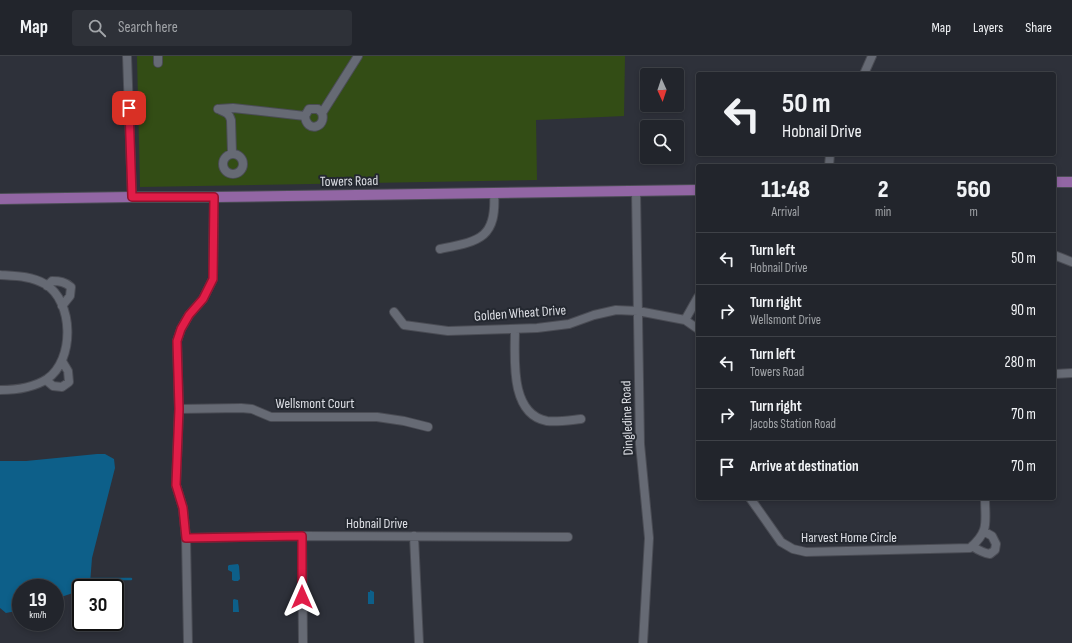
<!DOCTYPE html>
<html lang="en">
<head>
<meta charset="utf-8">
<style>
	:root { --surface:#22252c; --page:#2e3138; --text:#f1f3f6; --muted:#a2a5a9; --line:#3f4248 }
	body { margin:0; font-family:"Sofia Sans Condensed",sans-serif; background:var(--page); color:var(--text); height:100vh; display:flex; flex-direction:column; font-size:15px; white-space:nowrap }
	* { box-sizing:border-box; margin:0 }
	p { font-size:13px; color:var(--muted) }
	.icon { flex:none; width:22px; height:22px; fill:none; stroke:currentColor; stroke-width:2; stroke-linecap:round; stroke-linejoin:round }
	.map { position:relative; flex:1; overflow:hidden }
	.details { position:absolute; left:696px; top:108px; width:360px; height:336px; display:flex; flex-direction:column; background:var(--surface); border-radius:4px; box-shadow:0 2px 6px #0003,0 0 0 1px var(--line) }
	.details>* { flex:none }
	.banner { position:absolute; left:696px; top:16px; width:360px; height:84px; border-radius:4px; box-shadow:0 2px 6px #0003,0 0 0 1px var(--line); background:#22252c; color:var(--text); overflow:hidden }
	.needle { width:26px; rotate:177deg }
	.fabs { position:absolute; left:640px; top:12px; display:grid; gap:8px }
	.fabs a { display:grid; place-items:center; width:44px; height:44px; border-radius:4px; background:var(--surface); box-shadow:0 2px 6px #0003,0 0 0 1px var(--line); font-size:20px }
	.speed { position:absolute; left:12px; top:523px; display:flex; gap:8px; font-size:20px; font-weight:700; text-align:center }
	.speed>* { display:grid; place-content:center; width:52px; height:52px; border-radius:50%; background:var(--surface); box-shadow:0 2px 6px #0003,0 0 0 1px var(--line); line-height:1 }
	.speed small { font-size:10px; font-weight:400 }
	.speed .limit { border:2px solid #111; border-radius:6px; background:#fff; color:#111 }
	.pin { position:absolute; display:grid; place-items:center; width:34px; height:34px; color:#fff; margin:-17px; border-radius:8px; box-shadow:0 2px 6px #0006 }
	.me { position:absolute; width:44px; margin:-22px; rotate:0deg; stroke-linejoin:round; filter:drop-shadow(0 0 3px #0008) }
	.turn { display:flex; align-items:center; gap:14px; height:84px; padding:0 20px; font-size:18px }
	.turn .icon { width:52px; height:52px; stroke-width:2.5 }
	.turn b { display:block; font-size:28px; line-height:34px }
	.eta { display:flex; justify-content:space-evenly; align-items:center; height:68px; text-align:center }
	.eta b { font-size:24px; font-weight:800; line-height:28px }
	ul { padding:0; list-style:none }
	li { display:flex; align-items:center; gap:12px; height:52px; padding:0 20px; border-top:1px solid var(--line) }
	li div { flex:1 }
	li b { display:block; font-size:15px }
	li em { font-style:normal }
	header { display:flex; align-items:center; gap:24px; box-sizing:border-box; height:56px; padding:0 20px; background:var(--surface); border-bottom:1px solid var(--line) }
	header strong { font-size:19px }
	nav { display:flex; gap:22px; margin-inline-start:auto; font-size:14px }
	.search { width:280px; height:36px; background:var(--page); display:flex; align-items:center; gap:10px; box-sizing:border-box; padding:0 14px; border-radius:4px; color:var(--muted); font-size:15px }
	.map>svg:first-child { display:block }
	.green { fill:#334d15 }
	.water { fill:#0d5f89 }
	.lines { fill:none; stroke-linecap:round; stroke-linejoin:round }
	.stream { stroke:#0d5f89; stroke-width:2.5 }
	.minor-casing { stroke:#4a4c54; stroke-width:10 }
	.major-casing { stroke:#4a4c54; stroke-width:12 }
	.minor { stroke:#666a74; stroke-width:8 }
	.major { stroke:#9266a4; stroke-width:10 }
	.route-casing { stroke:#92132f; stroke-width:10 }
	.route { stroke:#e11d48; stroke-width:7 }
	.labels { text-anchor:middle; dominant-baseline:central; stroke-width:4; stroke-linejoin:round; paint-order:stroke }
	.street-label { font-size:14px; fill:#dddfe5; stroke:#242830 }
</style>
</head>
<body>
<header>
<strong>Map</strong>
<div class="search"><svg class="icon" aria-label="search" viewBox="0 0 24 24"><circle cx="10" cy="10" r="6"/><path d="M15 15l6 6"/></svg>Search here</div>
<nav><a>Map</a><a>Layers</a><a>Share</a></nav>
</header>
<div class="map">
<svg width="1072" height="587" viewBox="0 0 1072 587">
	<rect width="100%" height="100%" fill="#2e313a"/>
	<path class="green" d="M137,0H625L624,60L536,64L537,124L140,131Z"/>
	<path class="water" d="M97,398H105L114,403L115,412L92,502L90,528L73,537L55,543V532H21V554L6,557L0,552V405H26Z
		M238,508L239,510L240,523L238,525H234L232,524V516L228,514V510L229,509Z
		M370,534L374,536V548H368V536H370Z
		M234,543L238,544L239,556H233V544Z"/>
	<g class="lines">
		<path class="stream" d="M91,523H131"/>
		<defs>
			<path id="minor" d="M127,0L132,141
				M158,0V7
				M864,18L872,0
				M218,53L233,52L305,60
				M218,53C225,56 229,57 231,64L232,97
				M322,57L318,53H309L305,60C306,77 327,72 322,57L358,0
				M223 108a10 10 0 1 1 20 0a10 10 0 1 1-20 0Z
				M829,110L830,98
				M636,135L640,388L649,482L643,587
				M440,193C479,185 497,183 494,137
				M1054,199L1072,206
				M0,219C16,220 31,220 45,228C74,245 75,304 47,323C33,332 17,334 0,334
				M47,230L52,225C60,225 65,226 71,231L70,240L62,250
				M394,256L404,269L448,275L537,272L569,268L594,259L616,254L638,255L685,264L698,273
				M685,264L698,241
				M515,273C515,301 509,358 547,365C558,366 571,364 581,363
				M1054,318L1072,317
				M46,324L53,330L62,331L69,326L68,315L62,305
				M179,353L241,352L252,353L271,361H377L404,365L428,371
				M750,442L781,486L793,493L806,496L970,492C990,475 985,466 985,442
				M302,480L303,587
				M414,480L419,587
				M186,482L302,480L568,481
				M972,490C978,494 983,497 990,498L995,494L996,488L992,480L985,476
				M188,587L186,482L183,452L176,429L179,353L177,285L181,273L189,259L203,243L213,223L214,141"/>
			<path id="major" d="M1054,126H1072
				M0,143L132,141H214L698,134"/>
		</defs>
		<use href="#minor" class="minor-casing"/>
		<use href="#major" class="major-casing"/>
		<use href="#minor" class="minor"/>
		<use href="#major" class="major"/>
	</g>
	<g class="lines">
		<defs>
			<path id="route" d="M129,52L132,141H214L213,223L203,243L189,259L181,273L177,285L179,353L176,429L183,452L186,482L302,480V541"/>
		</defs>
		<use href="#route" class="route-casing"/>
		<use href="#route" class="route"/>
	</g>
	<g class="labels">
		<g class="street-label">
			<text transform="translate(349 125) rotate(-1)">Towers Road</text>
			<text transform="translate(520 257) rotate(-4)">Golden Wheat Drive</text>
			<text x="315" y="347">Wellsmont Court</text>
			<text transform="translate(627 362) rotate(-92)">Dingledine Road</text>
			<text x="377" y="467">Hobnail Drive</text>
			<text x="849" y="481">Harvest Home Circle</text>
		</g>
	</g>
</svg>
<div class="fabs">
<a><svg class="needle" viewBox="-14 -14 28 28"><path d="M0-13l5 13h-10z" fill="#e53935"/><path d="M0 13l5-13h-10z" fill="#a2a5a9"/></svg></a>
<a><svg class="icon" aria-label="search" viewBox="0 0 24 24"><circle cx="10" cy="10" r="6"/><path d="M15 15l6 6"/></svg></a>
</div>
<div class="speed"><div>19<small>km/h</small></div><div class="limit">30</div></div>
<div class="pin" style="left:129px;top:52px;background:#d93025"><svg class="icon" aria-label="arrive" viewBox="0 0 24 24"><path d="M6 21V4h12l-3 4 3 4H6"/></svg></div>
<svg class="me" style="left:302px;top:541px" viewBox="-20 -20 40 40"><path d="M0-17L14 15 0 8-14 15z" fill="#e11d48" stroke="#fff" stroke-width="4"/></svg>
<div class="banner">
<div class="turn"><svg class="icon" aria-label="left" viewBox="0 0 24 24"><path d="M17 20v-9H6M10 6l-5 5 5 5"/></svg><div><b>50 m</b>Hobnail Drive</div></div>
</div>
<section class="details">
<div class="eta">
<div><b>11:48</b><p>Arrival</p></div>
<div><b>2</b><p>min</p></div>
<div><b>560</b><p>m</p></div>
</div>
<ul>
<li><svg class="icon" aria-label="left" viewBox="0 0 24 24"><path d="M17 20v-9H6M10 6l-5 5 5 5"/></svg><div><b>Turn left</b><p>Hobnail Drive</p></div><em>50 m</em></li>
<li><svg class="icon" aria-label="right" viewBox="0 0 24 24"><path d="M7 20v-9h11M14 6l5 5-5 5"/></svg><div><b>Turn right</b><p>Wellsmont Drive</p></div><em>90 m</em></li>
<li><svg class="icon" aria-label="left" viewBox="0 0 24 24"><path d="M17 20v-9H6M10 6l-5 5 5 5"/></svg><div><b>Turn left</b><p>Towers Road</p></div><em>280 m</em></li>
<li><svg class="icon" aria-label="right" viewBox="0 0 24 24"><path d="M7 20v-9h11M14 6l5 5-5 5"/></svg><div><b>Turn right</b><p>Jacobs Station Road</p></div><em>70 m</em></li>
<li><svg class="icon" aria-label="arrive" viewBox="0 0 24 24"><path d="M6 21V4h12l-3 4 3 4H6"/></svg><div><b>Arrive at destination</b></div><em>70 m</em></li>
</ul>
</section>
</div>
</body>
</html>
